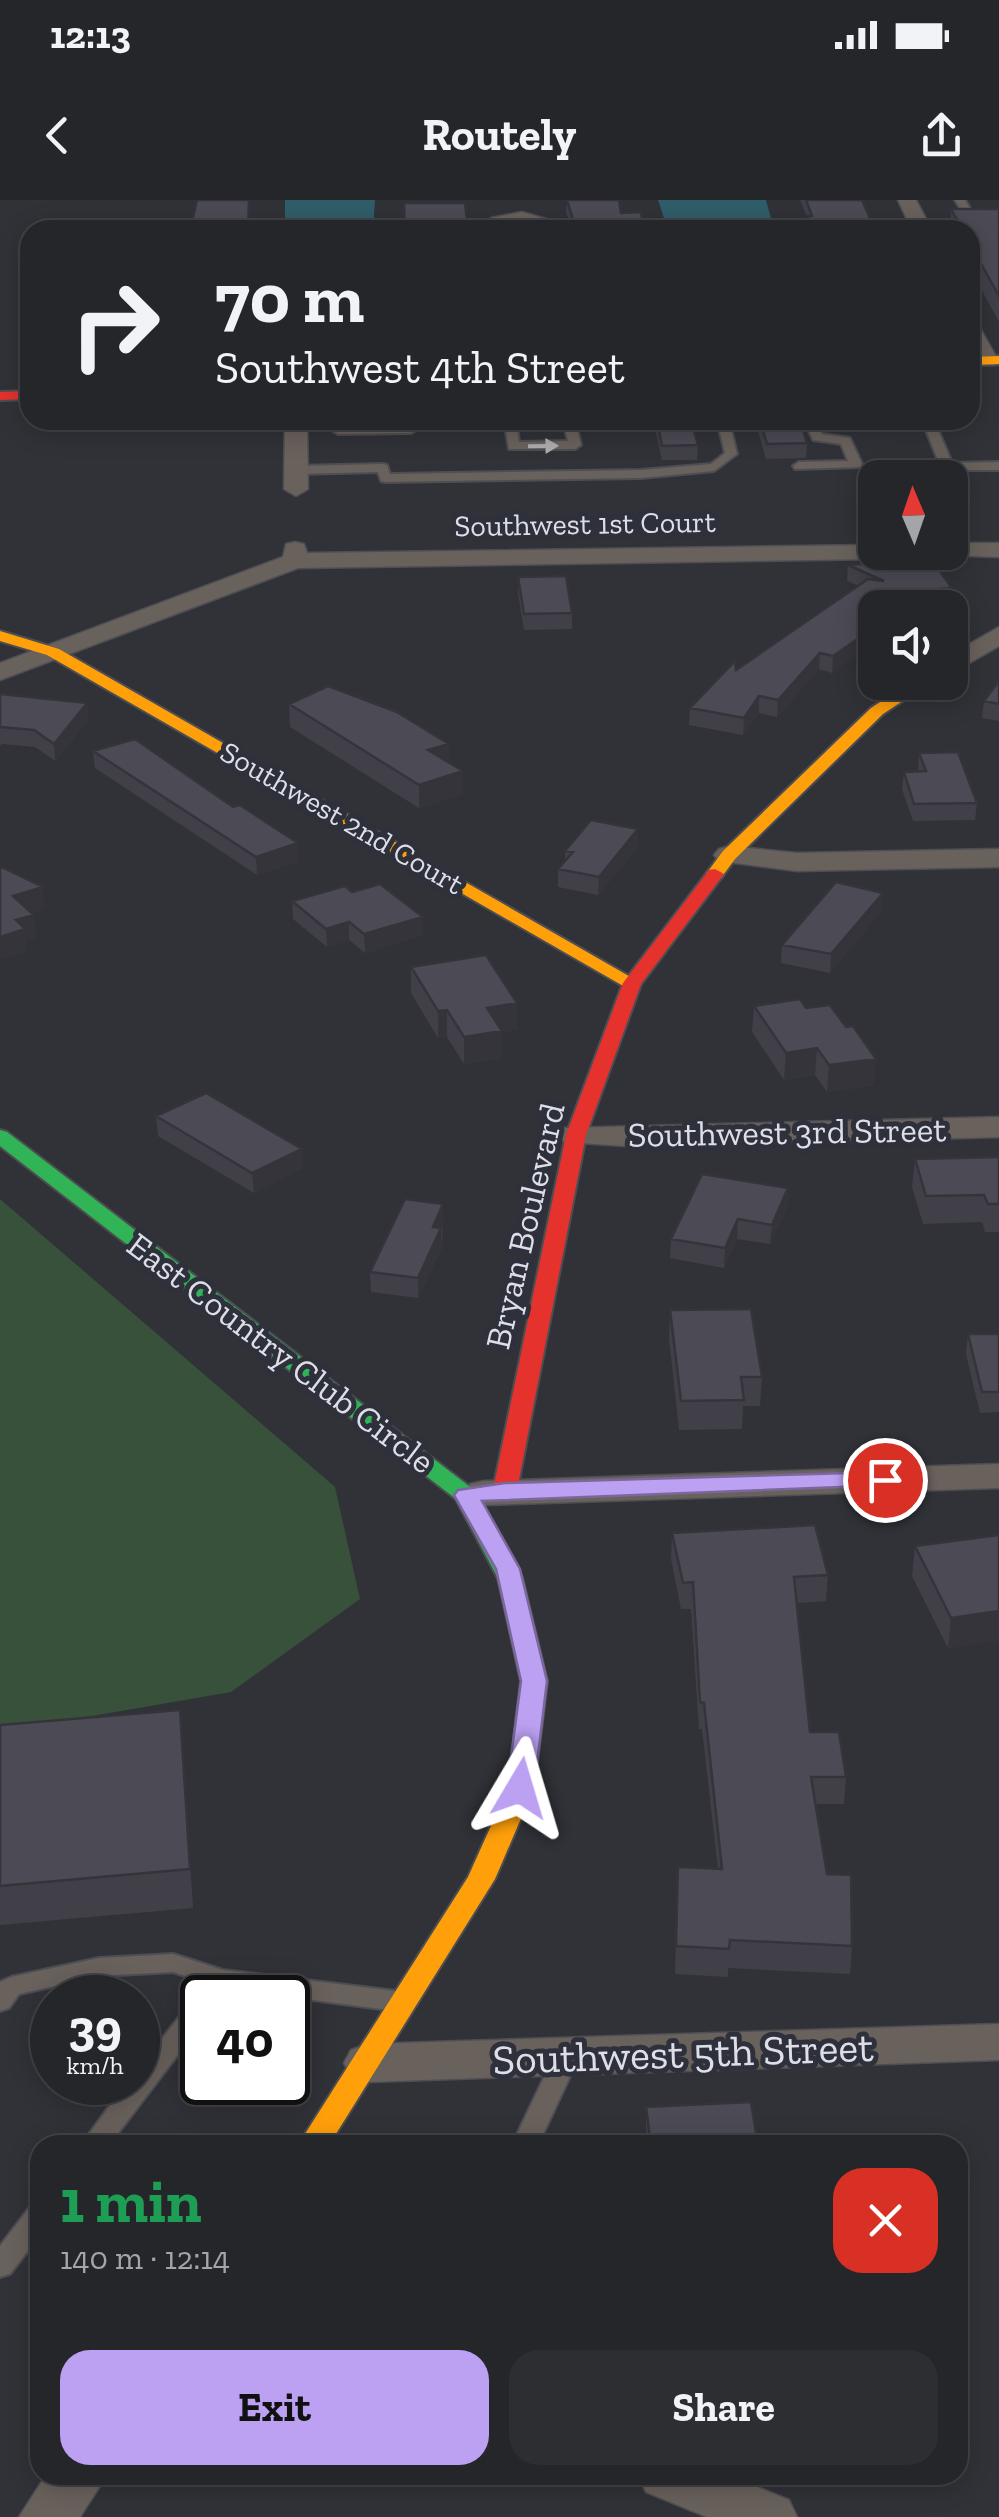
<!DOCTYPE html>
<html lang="en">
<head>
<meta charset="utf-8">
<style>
	:root { --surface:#25262a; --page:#2d2e32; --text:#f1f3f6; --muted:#a3a5a8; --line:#424347; --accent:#bca0f2 }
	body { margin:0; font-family:"Zilla Slab",serif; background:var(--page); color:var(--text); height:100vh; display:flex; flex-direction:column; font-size:38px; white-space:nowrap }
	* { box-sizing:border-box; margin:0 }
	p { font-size:32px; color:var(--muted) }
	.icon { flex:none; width:55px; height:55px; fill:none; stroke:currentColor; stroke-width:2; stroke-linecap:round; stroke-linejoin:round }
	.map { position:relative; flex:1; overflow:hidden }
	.side { position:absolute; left:30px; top:1935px; width:938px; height:350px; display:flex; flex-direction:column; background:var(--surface); border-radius:30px; box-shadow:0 5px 25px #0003,0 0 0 2px var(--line) }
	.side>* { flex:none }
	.guide { position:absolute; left:20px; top:20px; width:960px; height:210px; border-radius:30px; box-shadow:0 5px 25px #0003,0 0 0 2px var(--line); background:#25262a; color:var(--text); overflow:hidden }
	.needle { width:65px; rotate:358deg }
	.buttons { position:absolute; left:858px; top:260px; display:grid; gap:20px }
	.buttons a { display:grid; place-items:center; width:110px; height:110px; border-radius:20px; background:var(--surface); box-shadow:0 5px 25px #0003,0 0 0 2px var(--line); font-size:50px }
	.speed { position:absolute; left:30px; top:1775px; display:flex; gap:20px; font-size:50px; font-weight:700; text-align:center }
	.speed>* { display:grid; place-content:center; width:130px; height:130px; border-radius:50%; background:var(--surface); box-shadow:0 5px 25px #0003,0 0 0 2px var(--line); line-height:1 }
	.speed small { font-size:25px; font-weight:400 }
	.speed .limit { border:5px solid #111; border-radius:15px; background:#fff; color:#111 }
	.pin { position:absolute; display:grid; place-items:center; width:85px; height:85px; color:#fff; margin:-42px; border:5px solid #fff; border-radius:50%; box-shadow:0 2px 10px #0007 }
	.me { position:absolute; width:110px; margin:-55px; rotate:7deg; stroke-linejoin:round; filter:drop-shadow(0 0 8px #0008) }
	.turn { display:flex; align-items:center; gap:35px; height:210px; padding:0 30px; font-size:45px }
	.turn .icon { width:130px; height:130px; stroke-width:2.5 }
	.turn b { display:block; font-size:70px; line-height:85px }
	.round { display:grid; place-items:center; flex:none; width:105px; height:105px; border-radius:30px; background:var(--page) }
	.head { display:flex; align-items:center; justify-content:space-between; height:170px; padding:0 30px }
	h1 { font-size:60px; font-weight:700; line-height:75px; color:#1e9e55 }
	.primary-button { display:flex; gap:20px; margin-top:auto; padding:20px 30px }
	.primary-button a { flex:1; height:115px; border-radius:30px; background:var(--accent); color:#111; font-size:40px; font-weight:700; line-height:115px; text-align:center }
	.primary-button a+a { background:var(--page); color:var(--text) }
	.status { display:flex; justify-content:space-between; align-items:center; height:70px; padding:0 50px; background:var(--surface); direction:ltr }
	.status svg { height:28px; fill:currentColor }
	header { display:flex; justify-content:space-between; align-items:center; height:130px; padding:0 30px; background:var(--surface); font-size:45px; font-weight:700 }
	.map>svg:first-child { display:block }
	.green { fill:#37513b }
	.water { fill:#2f5d6a }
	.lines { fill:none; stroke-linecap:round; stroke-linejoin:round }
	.lane-casing { stroke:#4d4e53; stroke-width:4 }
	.street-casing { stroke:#4d4e53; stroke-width:3 }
	.fast-casing { stroke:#4d4e53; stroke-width:4 }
	.slow-casing { stroke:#4d4e53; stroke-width:4 }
	.jam-casing { stroke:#4d4e53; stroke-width:4 }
	.lane { fill:#69615c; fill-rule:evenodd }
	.street { fill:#69615c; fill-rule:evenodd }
	.fast { fill:#30b455; fill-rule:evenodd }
	.slow { fill:#ff9f0a; fill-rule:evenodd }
	.jam { fill:#e5322d; fill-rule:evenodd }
	.wall { fill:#414048 }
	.shaded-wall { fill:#35343b }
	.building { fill:#4c4a54; stroke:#35343b; stroke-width:2.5 }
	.oneway { fill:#afacaf }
	.route { fill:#bca0f2; stroke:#7a689d; stroke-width:2.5 }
	.labels { text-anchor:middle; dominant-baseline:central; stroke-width:10; stroke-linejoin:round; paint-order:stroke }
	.far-street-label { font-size:30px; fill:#dddee6; stroke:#2e303b }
	.street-label { font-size:35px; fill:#dddee6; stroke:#2e303b }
	.near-street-label { font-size:42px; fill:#dddee6; stroke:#2e303b }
</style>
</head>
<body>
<div class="status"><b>12:13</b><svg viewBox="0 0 49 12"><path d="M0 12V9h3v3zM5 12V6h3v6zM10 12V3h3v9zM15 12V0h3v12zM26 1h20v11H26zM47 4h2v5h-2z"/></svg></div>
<header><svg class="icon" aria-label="back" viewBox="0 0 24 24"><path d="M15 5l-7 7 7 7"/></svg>Routely<svg class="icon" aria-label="share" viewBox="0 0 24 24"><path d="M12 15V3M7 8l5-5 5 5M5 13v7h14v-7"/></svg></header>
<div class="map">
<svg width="999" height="2317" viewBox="0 0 999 2317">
	<rect width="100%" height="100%" fill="#313238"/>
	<path class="green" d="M0,999L335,1287L360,1399L231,1492L0,1532Z"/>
	<path class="water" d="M285,0H375L373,30H285Z
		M658,0H766L774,30H668Z"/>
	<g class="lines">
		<defs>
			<path id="lane" d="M955,0H965L977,20H999V26L970,25Z
				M332,220H344V226L411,225L417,229L411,233L338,234L332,230Z
				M504,220H516L519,242L568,241L563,220H575L581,245L575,249H509Z
				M717,220H729L737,254L714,271L641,278L385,282L381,281L378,272L296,274L290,270L296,266L383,264L387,265L390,274L641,270L711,264L725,253Z
				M804,220H816L822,234L850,238L862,264L860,267L795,269L793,266L799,262L848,261L841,244L813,240Z
				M922,220H934L952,263L999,262V270H929V264L939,263Z
				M173,1754L223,1770L396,1791L405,1794L409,1801L405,1808L396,1811L229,1789L223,1798H202V1823L109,1945H81L127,1882H138V1869L206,1783L173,1772L99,1776L19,1794L9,1808L0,1811V1782L11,1777L99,1758Z
				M566,1847L575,1850L579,1857L538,1945H512L557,1850Z
				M40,2004V2035L10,2074L0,2077V2046L30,2007Z"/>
			<path id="street" d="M898,0H916L932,30H912Z
				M522,12L546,19L549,27L523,30L527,26H510L514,30L487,27L491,18Z
				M142,21L149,23L152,30H132L135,23Z
				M970,121L977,123L998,160L995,165H979C970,150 970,138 970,121Z
				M285,220H307L308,289L296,296L284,289Z
				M295,342L304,344L307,353L875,345V352H887L875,359L298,368L0,480V463L283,357L286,344Z
				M950,343H999V357L941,355L939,352H950Z
				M999,427V446L950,474V455Z
				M729,646L797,653L999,649V667L797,671L719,661L714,655L719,649Z
				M999,917V937L641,947L564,942L559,935L564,928Z
				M999,1264V1288L484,1305L470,1302L464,1293L470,1284L484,1281Z
				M999,1824V1860L368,1882L351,1876L344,1863L351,1850L368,1844Z
				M46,2275H107L80,2317H19Z
				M638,2275H728L789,2300L797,2317H707L646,2292Z"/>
			<path id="fast" d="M0,930L7,932L474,1290L522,1378L519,1384H501L456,1299L0,946Z"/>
			<path id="slow" d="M999,156V164L970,165V157Z
				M0,431L59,449L641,783L639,787H625L47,455L0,441Z
				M911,482H931L883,514L735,659L721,678H709L706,674L723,651L871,508Z
				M510,1370L522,1378L547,1481L534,1588L495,1679L329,1945H298L468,1677L508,1588L521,1481L498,1378Z"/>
			<path id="jam" d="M30,191V199L0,200V192Z
				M715,669L724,674L641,784L586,935L517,1290L505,1297L497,1295L493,1290L566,935L623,783L709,670Z"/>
		</defs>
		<use href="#lane" class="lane-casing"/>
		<use href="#street" class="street-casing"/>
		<use href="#fast" class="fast-casing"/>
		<use href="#slow" class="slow-casing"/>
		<use href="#jam" class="jam-casing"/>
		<use href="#lane" class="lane"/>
		<use href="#street" class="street"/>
		<use href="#fast" class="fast"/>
		<use href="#slow" class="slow"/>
		<use href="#jam" class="jam"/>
	</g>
	<path class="wall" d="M567,0L621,13L644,30H572L566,12Z
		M800,0H862L875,30H808V19Z
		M951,9H999V122L970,68V30H950Z
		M653,220H691L698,245L697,260H662Z
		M755,220H800L807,243L806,258L766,259Z
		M848,365L952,388L950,404L927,406L924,408H875L832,473L819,469L777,517L759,513L743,535L689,525L690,508L736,470L859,386L847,381Z
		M518,377L572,413V429L524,430L518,393Z
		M999,481V521L982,518L984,501Z
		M0,494L87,503L88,520L55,561L35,547L2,544L0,546Z
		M289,504L449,544V563L463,571V594L419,608L290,527Z
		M93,551L233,607L299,661L257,675L95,568Z
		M919,553L977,603L975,620L913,621L902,589L904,572H918Z
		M638,629V647L598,695L558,687V669L565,662V651Z
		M352,692L423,717V735L365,753L349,740L327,747L293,719L292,701Z
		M883,693L881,711L830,773L781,763L782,745Z
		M411,767L517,829L502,832V858L464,864L447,837L438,838L411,793Z
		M754,806L806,808L874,885L827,892L815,875L784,880L752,832Z
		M156,916L302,949L303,968L254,993L158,936Z
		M999,957V1032H985L982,1022L923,1024L912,987L915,959Z
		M788,988L787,1007L770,1044L737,1039L724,1068L670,1058L671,1039Z
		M443,1004L442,1048L418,1098L371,1092L370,1072Z
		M670,1110L762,1177L760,1206H743L742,1229L679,1230L669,1138Z
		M968,1134H999V1212L980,1213L966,1154Z
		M672,1333L828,1375L826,1401L797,1403L810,1532L846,1577L844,1604H816L827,1674L852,1746L850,1774L728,1768V1777L675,1774L678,1667L718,1669L702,1529H699L691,1409H681L671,1359Z
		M999,1335V1440L948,1448L912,1376L915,1346Z
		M180,1510L193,1708L0,1725V1525Z
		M646,1907L758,1945H646Z
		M958,1986L963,2011L960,2033H958Z"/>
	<path class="shaded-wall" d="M928,390L927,406L924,408H903Z
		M875,427V442L832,473L833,456Z
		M820,453L819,469L777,517L778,500Z
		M759,496V513L743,535L744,518Z
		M87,503L88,520L55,561L54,544Z
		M449,544V566L428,550Z
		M463,571V594L419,608V585Z
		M638,629V647L598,695L599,677Z
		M298,643L299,661L257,675L256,657Z
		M43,687L45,710L15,718L13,696Z
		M883,693L881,711L830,773L831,754Z
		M34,715L37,738L26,740L27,752L0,760V737L16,720Z
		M423,717V735L365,753L364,734Z
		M349,722V740L327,747L326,729Z
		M517,803V829L502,832V858L464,864V837L487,808Z
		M447,810V837L438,838V811Z
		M817,848L815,875L784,880L786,853Z
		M876,859L874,885L827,892L829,865Z
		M302,949L303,968L254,993L252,973Z
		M788,988L787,1007L770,1044L772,1025Z
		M443,1004L444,1023L441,1029L442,1048L418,1098V1078L433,1027Z
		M738,1019L737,1039L724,1068L725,1048Z
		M999,1411V1440L948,1448L951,1418Z"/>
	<path class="building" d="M197,0H249L248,30H190Z
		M567,0H619L621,13L641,12L644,30H576Z
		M806,0H862L875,30H813L808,16H812Z
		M404,3H465L468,30H405Z
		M951,9H999V96L970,44V30H963Z
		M657,220H691L698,245L662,246Z
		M760,220H800L807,243L767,244Z
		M931,359L952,388L928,390L903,408H875V427L833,456L820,453L778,500L759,496L744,518L690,508L735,461L736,470L868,379L884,381L848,365Z
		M566,376L572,413L524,414L518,377Z
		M999,481V504L984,501Z
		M328,486L397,512L449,544L428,550L463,571L419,585L289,504Z
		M0,494L87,503L54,544L34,530L0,527Z
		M135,539L233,607L240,605L298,643L256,657L93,551Z
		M958,552L977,603L914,604L904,572L926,571L919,553Z
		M591,620L638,629L599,677L558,669L573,652L565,651Z
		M0,666L43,687L13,696L34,715L16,720L25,729L0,737Z
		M836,682L883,693L831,754L782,745Z
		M380,684L423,717L364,734L349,722L326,729L292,701L345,686L352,692Z
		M486,755L517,803L487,808L502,831L464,837L447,810L438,811L411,767Z
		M800,799L806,808L830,805L846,827L853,826L876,859L829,865L817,848L786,853L754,806Z
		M206,893L302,949L252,973L156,916Z
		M999,957V1004H988L984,995L926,996L915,959Z
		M702,974L788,988L772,1025L738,1019L725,1048L671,1039Z
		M405,999L443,1004L433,1027L441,1028L418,1078L370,1072Z
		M751,1109L762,1177H741L744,1200L681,1201L670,1110Z
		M968,1134H999V1192H982Z
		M815,1325L828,1375L794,1377L810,1532H839L846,1577H811L827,1674L851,1675L852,1746L730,1740L729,1749L676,1746L678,1667L722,1669L704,1503L700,1502L693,1382L683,1383L672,1333Z
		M999,1335V1411L951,1418L915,1346Z
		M180,1510L190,1669L0,1686V1525Z
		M751,1902L758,1945H651L646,1907Z
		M947,1935L949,1945H828L827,1940Z
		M958,1986L963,2011H958Z"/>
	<defs><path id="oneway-solid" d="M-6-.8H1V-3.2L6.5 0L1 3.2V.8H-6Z" transform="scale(2.5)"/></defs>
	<use class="oneway" href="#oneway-solid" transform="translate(543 246) rotate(-1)"/>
	<path class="route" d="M885,1272L897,1280L893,1285L482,1301L520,1369L547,1481L534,1588L530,1595H511L507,1588L521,1481L496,1369L454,1295L458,1290L505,1283Z"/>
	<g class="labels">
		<g class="far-street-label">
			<text transform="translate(585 324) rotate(-1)">Southwest 1st Court</text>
			<text transform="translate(342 618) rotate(30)">Southwest 2nd Court</text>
		</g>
		<g class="street-label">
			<text transform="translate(787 932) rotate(-1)">Southwest 3rd Street</text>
			<text transform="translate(525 1026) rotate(-77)">Bryan Boulevard</text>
			<text transform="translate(281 1153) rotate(37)">East Country Club Circle</text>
		</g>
		<g class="near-street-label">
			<text transform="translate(683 1853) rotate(-2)">Southwest 5th Street</text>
		</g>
	</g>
</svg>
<div class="buttons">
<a><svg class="needle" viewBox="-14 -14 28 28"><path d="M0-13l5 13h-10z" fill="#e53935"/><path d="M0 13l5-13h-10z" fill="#a3a5a8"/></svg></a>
<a><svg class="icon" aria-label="sound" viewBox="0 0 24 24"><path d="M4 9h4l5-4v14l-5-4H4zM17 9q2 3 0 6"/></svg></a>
</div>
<div class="speed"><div>39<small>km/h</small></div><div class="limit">40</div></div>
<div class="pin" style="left:885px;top:1280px;background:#d93025"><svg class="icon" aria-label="arrive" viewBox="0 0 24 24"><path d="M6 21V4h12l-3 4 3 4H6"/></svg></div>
<svg class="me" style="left:520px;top:1588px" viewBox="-20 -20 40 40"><path d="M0-17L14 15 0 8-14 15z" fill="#bca0f2" stroke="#fff" stroke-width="4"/></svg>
<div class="guide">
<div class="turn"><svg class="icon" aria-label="right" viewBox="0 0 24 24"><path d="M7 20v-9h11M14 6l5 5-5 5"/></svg><div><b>70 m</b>Southwest 4th Street</div></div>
</div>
<section class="side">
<div class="head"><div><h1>1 min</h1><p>140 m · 12:14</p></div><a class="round" style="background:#d93025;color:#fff"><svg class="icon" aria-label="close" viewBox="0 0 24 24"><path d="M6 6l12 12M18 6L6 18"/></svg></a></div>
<div class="primary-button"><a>Exit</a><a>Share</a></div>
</section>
</div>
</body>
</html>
